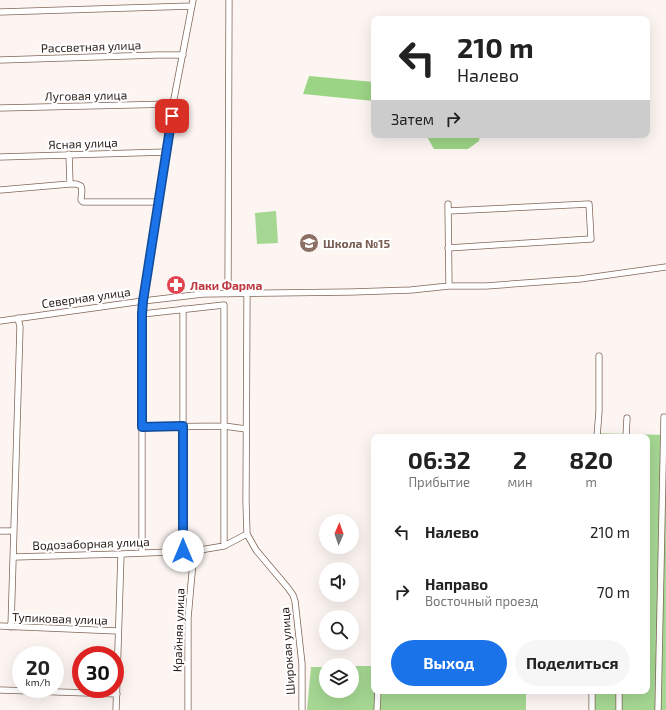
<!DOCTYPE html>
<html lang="ru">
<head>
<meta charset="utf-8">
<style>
	:root { --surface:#fff; --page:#f6f6f6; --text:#222; --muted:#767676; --accent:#1a73e8 }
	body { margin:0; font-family:"Exo 2",sans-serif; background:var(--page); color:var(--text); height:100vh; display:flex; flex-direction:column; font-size:15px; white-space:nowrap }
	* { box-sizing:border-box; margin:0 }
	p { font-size:13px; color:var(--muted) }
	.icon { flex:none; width:22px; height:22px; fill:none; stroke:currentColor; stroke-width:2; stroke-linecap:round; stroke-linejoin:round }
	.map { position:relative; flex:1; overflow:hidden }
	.panel { position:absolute; left:371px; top:434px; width:279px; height:260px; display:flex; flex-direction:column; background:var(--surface); border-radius:8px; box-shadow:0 4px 16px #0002 }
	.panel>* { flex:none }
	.top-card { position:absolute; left:371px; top:16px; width:279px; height:122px; border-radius:8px; box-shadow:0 4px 16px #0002; background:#fff; color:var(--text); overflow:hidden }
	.needle { width:26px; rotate:2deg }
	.controls { position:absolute; left:319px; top:514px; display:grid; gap:8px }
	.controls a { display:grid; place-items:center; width:40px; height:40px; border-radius:50%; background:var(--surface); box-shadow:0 4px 16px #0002; font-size:20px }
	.speed { position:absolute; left:12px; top:646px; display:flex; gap:8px; font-size:20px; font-weight:700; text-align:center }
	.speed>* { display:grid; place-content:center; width:52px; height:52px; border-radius:50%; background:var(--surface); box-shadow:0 4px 16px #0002; line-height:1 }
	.speed small { font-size:10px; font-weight:400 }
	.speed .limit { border:6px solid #d22; background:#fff; color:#111 }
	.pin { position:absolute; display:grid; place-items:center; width:34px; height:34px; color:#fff; margin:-17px; border-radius:8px; box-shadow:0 2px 6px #0006 }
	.me { position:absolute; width:44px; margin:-22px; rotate:0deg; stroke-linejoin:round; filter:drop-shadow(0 0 3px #0008) }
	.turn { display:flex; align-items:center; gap:14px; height:84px; padding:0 20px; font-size:18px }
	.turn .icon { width:52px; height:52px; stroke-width:2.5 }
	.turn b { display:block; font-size:28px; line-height:34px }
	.then { display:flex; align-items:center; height:38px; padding:0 20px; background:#0003; gap:8px; font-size:15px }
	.eta { display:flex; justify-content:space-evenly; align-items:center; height:68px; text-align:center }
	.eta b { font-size:24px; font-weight:700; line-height:28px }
	.button { display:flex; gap:8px; margin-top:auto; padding:8px 20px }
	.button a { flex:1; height:46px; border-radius:24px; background:var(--accent); color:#fff; font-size:16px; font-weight:700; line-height:46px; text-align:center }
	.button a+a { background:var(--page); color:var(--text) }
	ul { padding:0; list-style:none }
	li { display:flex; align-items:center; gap:12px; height:60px; padding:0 20px }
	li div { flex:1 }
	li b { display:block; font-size:15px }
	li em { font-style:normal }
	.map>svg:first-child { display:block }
	.green { fill:#a5d792 }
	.forest { fill:#9cd486 }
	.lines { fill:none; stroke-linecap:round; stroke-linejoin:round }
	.minor-casing { stroke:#806657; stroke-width:7 }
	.minor { stroke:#fff; stroke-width:5.5 }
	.route-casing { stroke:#114b97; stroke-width:10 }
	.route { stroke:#1a73e8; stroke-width:7 }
	.labels { text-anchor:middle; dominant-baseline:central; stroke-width:4; stroke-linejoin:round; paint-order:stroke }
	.street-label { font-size:12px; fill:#271c16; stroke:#fff }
	.education-label { font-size:12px; font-weight:bold; fill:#785e54; stroke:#fff; text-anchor:start }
	.health-label { font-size:12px; font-weight:bold; fill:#be3a42; stroke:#fff; text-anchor:start }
</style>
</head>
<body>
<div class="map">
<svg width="666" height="710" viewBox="0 0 666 710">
	<rect width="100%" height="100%" fill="#fcf5f2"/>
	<path class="green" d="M276,211L278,243L257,244L255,213Z
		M594,433L666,435V710H592V691H647V437H594Z
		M352,666H374V691H526V710H307L311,667H326V691H352Z"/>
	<path class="forest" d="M309,76L374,82V101L303,94Z
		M426,135H480L479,141L468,149H434Z"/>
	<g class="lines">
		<defs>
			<path id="minor" d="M0,12L192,6
				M0,60L157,55H183
				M0,108L173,104
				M69,154L70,184H76L81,186C83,191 81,194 81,200L83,202H158
				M0,157L166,152
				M0,190L70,184
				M448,204L449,286
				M448,211L589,204L591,239L448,248
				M228,294L229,0
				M247,294L246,501L247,534L256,550L288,588L293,595L295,601L302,664V710
				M183,309V551
				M142,314L224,305V546
				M0,321L143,301L203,294L352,292L411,290L449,286H486L580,279L666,267
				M142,427L224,426L246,429
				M597,437L599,411V356
				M626,437L627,418
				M0,531H14
				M142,553V314L143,301L173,104L193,0
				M14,557L121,554L194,551L224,546L247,534
				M0,626L118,631
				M11,627L20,327L18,318
				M0,690L117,694
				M116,710L121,554
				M188,710V618L194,551
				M377,710L378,691
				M592,710V691
				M619,710V691
				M658,710L664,417"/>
		</defs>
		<use href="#minor" class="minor-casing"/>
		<use href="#minor" class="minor"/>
	</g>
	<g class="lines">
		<defs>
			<path id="route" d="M172,116L143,301L142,314V427L183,426V551"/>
		</defs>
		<use href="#route" class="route-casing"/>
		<use href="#route" class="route"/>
	</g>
	<defs>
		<symbol id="school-disc" viewBox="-11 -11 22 22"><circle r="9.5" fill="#8d6e63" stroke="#fff"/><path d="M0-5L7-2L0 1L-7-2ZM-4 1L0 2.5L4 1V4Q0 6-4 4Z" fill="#fff"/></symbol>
		<symbol id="pharmacy-disc" viewBox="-11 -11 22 22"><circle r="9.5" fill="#e0444e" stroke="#fff"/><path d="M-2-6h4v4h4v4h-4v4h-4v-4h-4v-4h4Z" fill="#fff"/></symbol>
	</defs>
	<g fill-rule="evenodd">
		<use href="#school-disc" x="298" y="232" width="22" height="22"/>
		<use href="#pharmacy-disc" x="165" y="274" width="22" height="22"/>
	</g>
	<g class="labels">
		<g class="street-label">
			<text transform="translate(91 46) rotate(-2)">Рассветная улица</text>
			<text transform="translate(86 95) rotate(-1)">Луговая улица</text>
			<text transform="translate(83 143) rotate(-2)">Ясная улица</text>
			<text transform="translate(86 297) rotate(-8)">Северная улица</text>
			<text transform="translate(91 543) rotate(-2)">Водозаборная улица</text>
			<text transform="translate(60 618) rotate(2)">Тупиковая улица</text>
			<text transform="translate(178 630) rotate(-88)">Крайняя улица</text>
			<text transform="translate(287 651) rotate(-94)">Широкая улица</text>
		</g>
		<g class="education-label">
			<text x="323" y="243">Школа №15</text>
		</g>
		<g class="health-label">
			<text x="190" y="285">Лаки Фарма</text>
		</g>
	</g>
</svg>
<div class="controls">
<a><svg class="needle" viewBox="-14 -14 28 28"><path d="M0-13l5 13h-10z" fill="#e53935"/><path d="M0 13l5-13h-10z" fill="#767676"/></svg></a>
<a><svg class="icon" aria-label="sound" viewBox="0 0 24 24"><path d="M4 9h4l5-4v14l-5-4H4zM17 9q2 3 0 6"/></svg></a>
<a><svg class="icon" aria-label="search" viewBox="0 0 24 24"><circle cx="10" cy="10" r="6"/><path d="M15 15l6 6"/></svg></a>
<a><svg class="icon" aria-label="layers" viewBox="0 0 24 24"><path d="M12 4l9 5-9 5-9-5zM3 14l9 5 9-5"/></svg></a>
</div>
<div class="speed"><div>20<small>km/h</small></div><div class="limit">30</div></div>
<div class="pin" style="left:172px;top:116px;background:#d93025"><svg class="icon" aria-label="arrive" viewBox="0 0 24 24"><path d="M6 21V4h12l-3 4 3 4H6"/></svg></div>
<svg class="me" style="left:183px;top:551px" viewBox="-20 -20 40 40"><circle r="19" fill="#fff"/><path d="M0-13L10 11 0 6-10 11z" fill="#1a73e8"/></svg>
<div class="top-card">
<div class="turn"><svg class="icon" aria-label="left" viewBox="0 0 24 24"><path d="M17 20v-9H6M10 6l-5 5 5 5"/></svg><div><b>210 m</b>Налево</div></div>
<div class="then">Затем<svg class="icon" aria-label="right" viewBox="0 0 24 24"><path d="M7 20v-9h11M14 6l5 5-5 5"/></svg></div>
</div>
<section class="panel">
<div class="eta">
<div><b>06:32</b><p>Прибытие</p></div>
<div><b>2</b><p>мин</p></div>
<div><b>820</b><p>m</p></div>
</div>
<ul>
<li><svg class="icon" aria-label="left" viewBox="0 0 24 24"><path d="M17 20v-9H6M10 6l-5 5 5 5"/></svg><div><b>Налево</b></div><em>210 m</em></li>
<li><svg class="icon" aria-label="right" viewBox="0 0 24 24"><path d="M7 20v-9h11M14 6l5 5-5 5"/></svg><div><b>Направо</b><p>Восточный проезд</p></div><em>70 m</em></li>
</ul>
<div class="button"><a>Выход</a><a>Поделиться</a></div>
</section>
</div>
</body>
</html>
